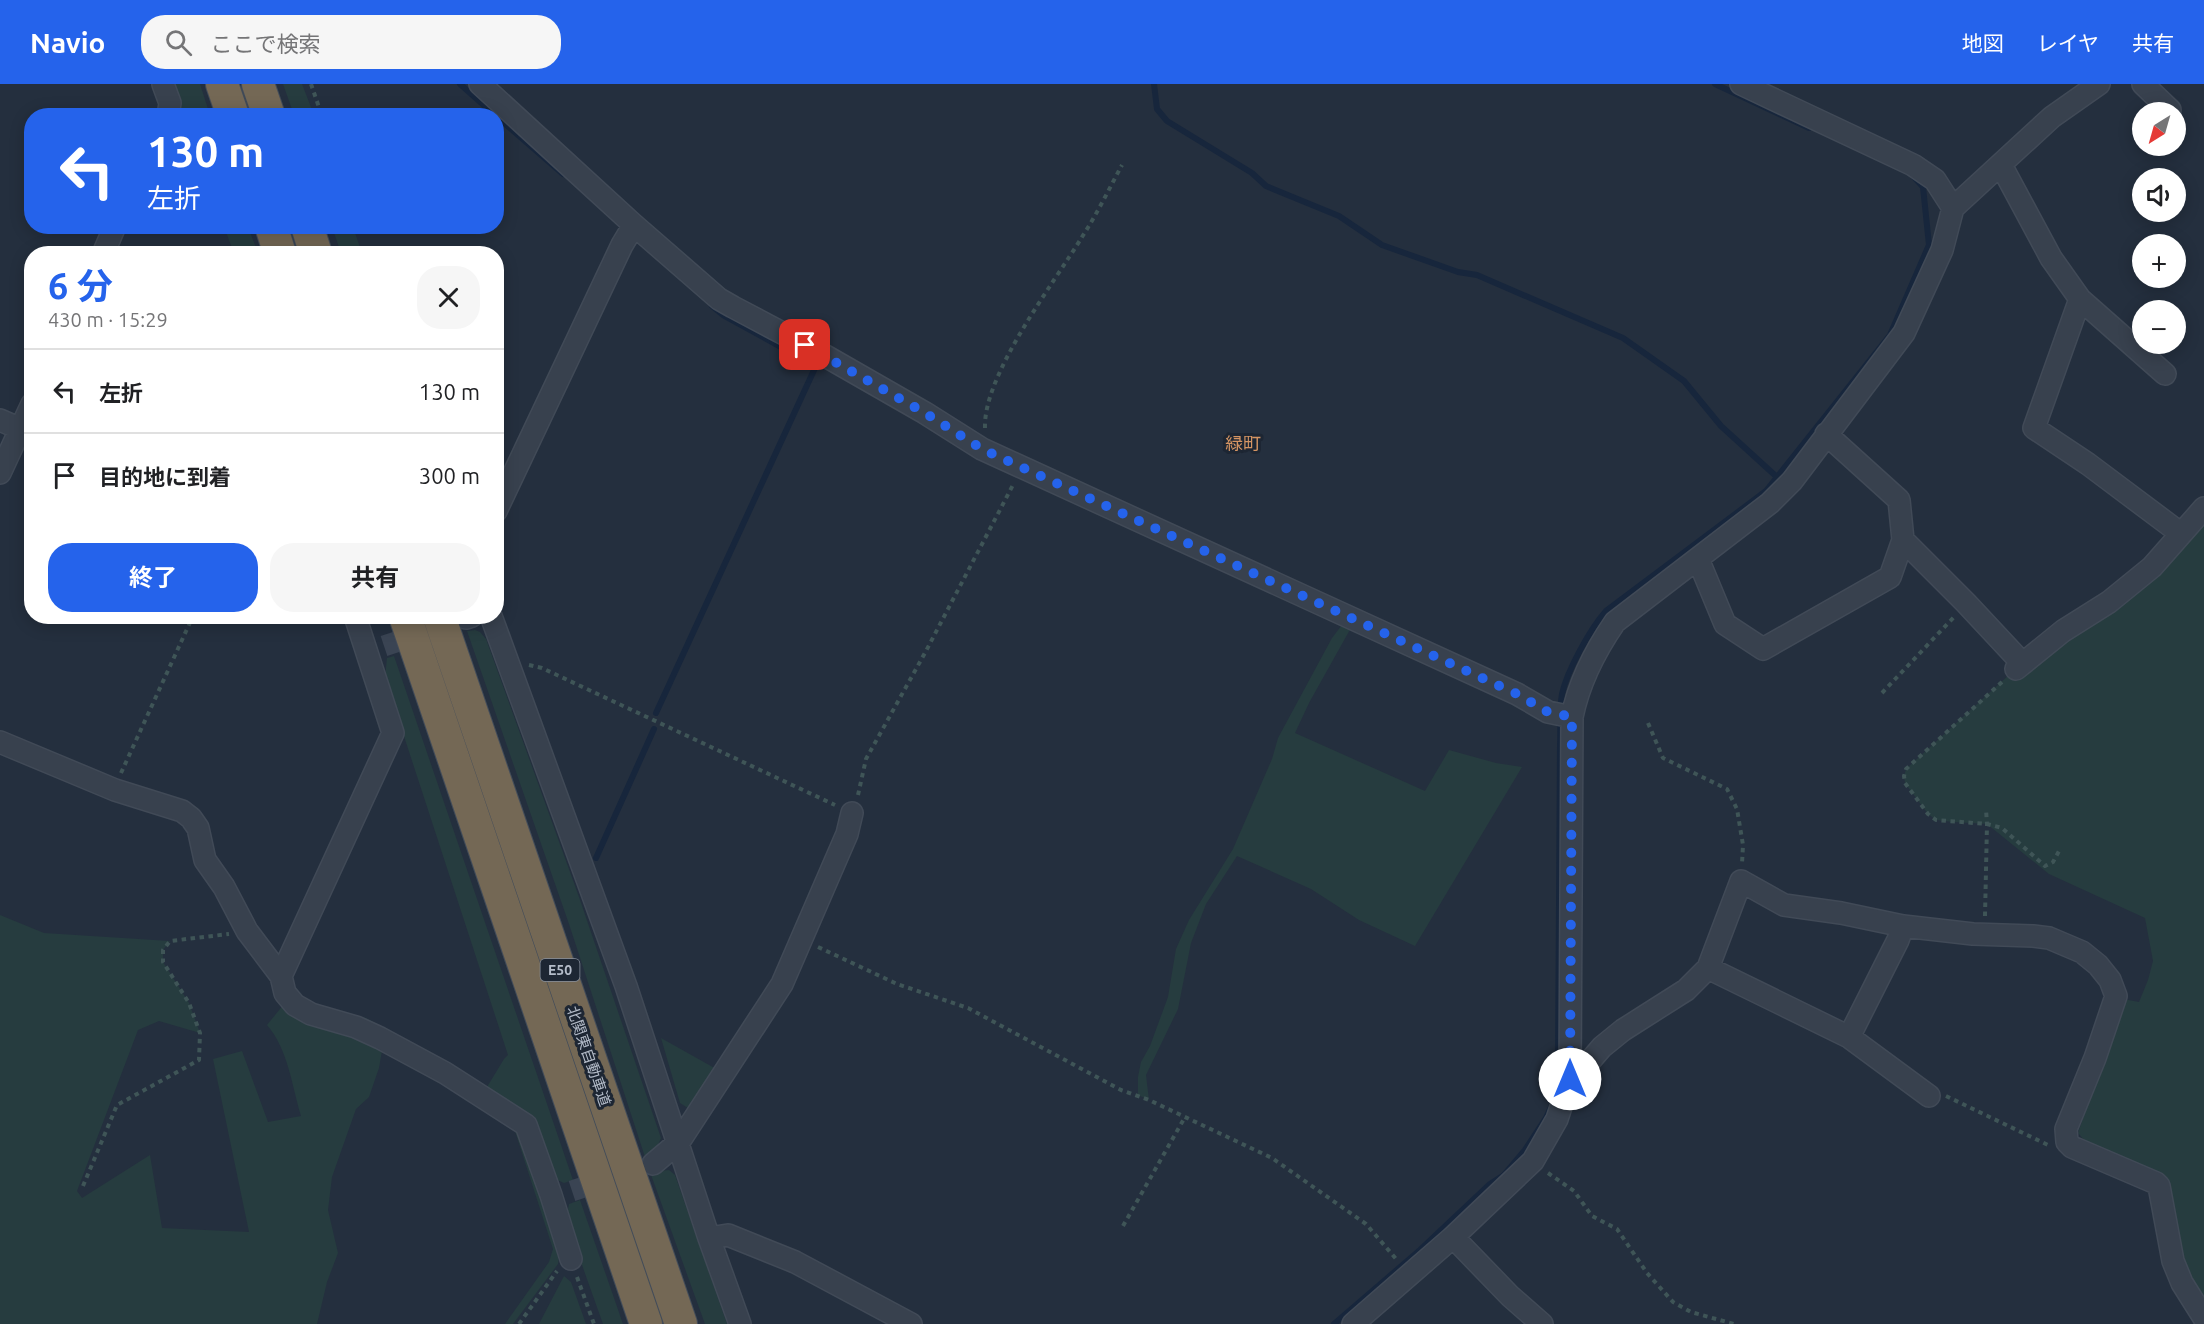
<!DOCTYPE html>
<html lang="ja">
<head>
<meta charset="utf-8">
<style>
	:root { --surface:#fff; --page:#f6f6f6; --text:#202124; --muted:#757577; --line:#e0e0e0; --accent:#2563eb }
	body { margin:0; font-family:Ubuntu,"Noto Sans JP",sans-serif; background:var(--page); color:var(--text); height:100vh; display:flex; flex-direction:column; font-size:22px; white-space:nowrap }
	* { box-sizing:border-box; margin:0 }
	p { font-size:20px; color:var(--muted) }
	.icon { flex:none; width:33px; height:33px; fill:none; stroke:currentColor; stroke-width:2; stroke-linecap:round; stroke-linejoin:round }
	.map { position:relative; flex:1; overflow:hidden }
	.panel { position:absolute; left:24px; top:162px; width:480px; height:378px; display:flex; flex-direction:column; background:var(--surface); border-radius:24px; box-shadow:0 3px 15px #0003 }
	.panel>* { flex:none }
	.hud { position:absolute; left:24px; top:24px; width:480px; height:126px; border-radius:24px; box-shadow:0 3px 15px #0003; background:#2563eb; color:#fff; overflow:hidden }
	.needle { width:39px; rotate:217deg }
	.fabs { position:absolute; left:2132px; top:18px; display:grid; gap:12px }
	.fabs a { display:grid; place-items:center; width:54px; height:54px; border-radius:50%; background:var(--surface); box-shadow:0 3px 15px #0003; font-size:30px }
	.pin { position:absolute; display:grid; place-items:center; width:51px; height:51px; color:#fff; margin:-26px; border-radius:12px; box-shadow:0 3px 9px #0006 }
	.me { position:absolute; width:66px; margin:-33px; rotate:0deg; stroke-linejoin:round; filter:drop-shadow(0 0 4px #0008) }
	.turn { display:flex; align-items:center; gap:21px; height:126px; padding:0 24px; font-size:27px }
	.turn .icon { width:78px; height:78px; stroke-width:2.5 }
	.turn b { display:block; font-size:42px; line-height:51px }
	.round { display:grid; place-items:center; flex:none; width:63px; height:63px; border-radius:24px; background:var(--page) }
	.overview { display:flex; align-items:center; justify-content:space-between; height:102px; padding:0 24px }
	h1 { font-size:36px; font-weight:700; line-height:45px; color:var(--accent) }
	.primary-button { display:flex; gap:12px; margin-top:auto; padding:12px 24px }
	.primary-button a { flex:1; height:69px; border-radius:24px; background:var(--accent); color:#fff; font-size:24px; font-weight:700; line-height:69px; text-align:center }
	.primary-button a+a { background:var(--page); color:var(--text) }
	ul { padding:0; list-style:none }
	li { display:flex; align-items:center; gap:18px; height:84px; padding:0 24px; border-top:2px solid var(--line) }
	li div { flex:1 }
	li b { display:block; font-size:22px }
	li em { font-style:normal }
	header { display:flex; align-items:center; gap:36px; box-sizing:border-box; height:84px; padding:0 30px; background:var(--accent); color:#fff }
	header strong { font-size:28px }
	nav { display:flex; gap:33px; margin-inline-start:auto; font-size:21px }
	.search { width:420px; height:54px; background:var(--page); display:flex; align-items:center; gap:15px; box-sizing:border-box; padding:0 21px; border-radius:24px; color:var(--muted); font-size:22px }
	.map>svg:first-child { display:block }
	.green { fill:#263c3f }
	.lines { fill:none; stroke-linecap:round; stroke-linejoin:round }
	.stream { stroke:#17263c; stroke-width:6 }
	.minor-tunnel { stroke:#3a4453; stroke-width:21; stroke-dasharray:21 10; stroke-linecap:butt }
	.minor-casing { stroke:#414a57; stroke-width:24 }
	.highway-casing { stroke:#434c59; stroke-width:34 }
	.path { stroke:#3f5557; stroke-width:4; stroke-dasharray:4.5 4.5; stroke-linecap:butt }
	.minor { stroke:#38414e; stroke-width:21 }
	.highway { stroke:#746855; stroke-width:32 }
	.route { stroke:#2563eb; stroke-width:10; stroke-dasharray:0 18 }
	.labels { text-anchor:middle; dominant-baseline:central; stroke-width:6; stroke-linejoin:round; paint-order:stroke }
	.shield { fill:#1d2633; stroke:#878f9c; stroke-width:1.5 }
	.shield-label { font-size:14px; font-weight:bold; fill:#b4bcc9 }
	.street-label { font-size:15px; fill:#b4bcc9; stroke:#1d2633 }
	.quarter-label { font-size:18px; fill:#d59563; stroke:#1d2633 }
</style>
</head>
<body>
<header>
<strong>Navio</strong>
<div class="search"><svg class="icon" aria-label="search" viewBox="0 0 24 24"><circle cx="10" cy="10" r="6"/><path d="M15 15l6 6"/></svg>ここで検索</div>
<nav><a>地図</a><a>レイヤ</a><a>共有</a></nav>
</header>
<div class="map">
<svg width="2204" height="1240" viewBox="0 0 2204 1240">
	<rect width="100%" height="100%" fill="#242f3e"/>
	<path class="green" d="M172,0H200L210,31H184Z
		M283,0H302L314,31H294Z
		M224,143H248L258,169H234Z
		M332,143H353L362,169H341Z
		M2204,424V1224L2173,1176L2162,1091L2084,1056L2078,1049L2123,915L2139,918L2148,896L2153,877L2145,834L2049,790L1987,740L1953,738L1936,736L1928,730L1905,699L1904,692L1906,685L2022,579L2063,547Z
		M1345,537L1352,542L1309,619L1295,649L1425,707L1449,666L1496,679L1522,683L1415,862L1359,836L1311,805L1237,772L1206,820L1191,859L1178,925L1146,991L1149,1016L1138,1011V993L1141,978L1150,962L1168,913L1176,865L1189,836L1233,765L1272,675L1278,654L1332,554Z
		M475,546L480,548L486,555L579,813L661,1054L654,1070L645,1073L569,840L467,547Z
		M394,572L573,1096L564,1099L553,1094L531,1035L311,920L366,934L437,972L487,1003L504,975L508,971L385,594L387,574Z
		M0,831L44,849L170,857L163,866V878L189,919L200,949L159,937L138,946L77,1107L82,1114L150,1071L162,1144L249,1148L213,975L242,967L268,1038L301,1032C292,1002 288,965 267,941L284,920L383,961L379,984L369,1013L356,1025L332,1093L328,1126L338,1169L327,1198L317,1240H0Z
		M661,954L718,986L691,1026L680,1019Z
		M514,1044L521,1047L560,1166L558,1180L513,1240H505L549,1178L553,1165Z
		M669,1086L675,1091L727,1240H705L650,1088Z
		M580,1116L623,1240H603L566,1136L569,1120Z
		M564,1192L571,1198L586,1240H539Z"/>
	<g class="lines">
		<path class="stream" d="M460,0L496,32
			M1154,0L1157,25L1167,37L1252,89L1266,102L1339,132L1382,161L1458,188L1477,191L1623,254L1684,297L1721,342L1778,394
			M1715,0L1809,44
			M496,32L563,90
			M656,629L815,284L812,280L723,231L712,222
			M596,774L654,645
			M1334,1240L1420,1166L1490,1100L1504,1091L1525,1066L1546,1034L1552,1021L1558,983L1560,662C1561,645 1559,626 1562,610C1567,587 1590,545 1606,527L1766,407L1890,251L1929,161L1923,103L1913,92"/>
		<path class="minor-tunnel" d="M384,562L423,549
			M572,1107L641,1084"/>
		<defs>
			<path id="minor" d="M163,0L170,19L168,32
				M480,0L634,141L719,215L733,223L822,270L925,329L982,365L1517,610L1548,628L1572,633
				M2143,0L2170,26
				M2001,81L2051,174L2080,215L2165,290
				M1953,124L2052,33L2099,0
				M103,170L115,142
				M2080,215L2034,344L2088,380L2180,449
				M0,336L32,350
				M0,389L32,320
				M496,427L622,161L634,141
				M1903,456L1966,519L2022,579
				M1698,475L1725,540L1763,565L1890,493L1903,456L1899,416L1826,350
				M355,532L393,649L281,892L285,909L295,921L311,930L356,943L380,954L445,989L526,1041L551,1111L571,1175
				M491,532L626,902L709,1154L740,1240
				M466,534L472,532
				M2016,585L2063,547L2109,518L2152,483L2204,424
				M0,658L115,706L182,727L191,734L198,744L205,776L224,803L247,847L281,892
				M1708,884L1741,797L1784,821L1841,829L1903,842L1973,850L2033,852L2049,854L2082,868L2098,881L2110,896L2116,912L2095,974L2066,1045L2067,1058L2072,1063L2156,1099L2159,1102L2173,1177L2182,1199L2204,1234
				M1849,953L1898,856L1903,842
				M1570,995L1577,992L1602,963L1623,946L1686,906L1708,884L1849,953L1929,1012
				M653,1080L679,1058L782,900L847,750L852,729
				M1453,1153L1510,1212L1542,1240
				M709,1154L728,1151L795,1178L911,1240
				M1353,1240L1453,1153L1533,1077L1557,1035L1570,995L1572,633C1579,598 1595,567 1615,538L1770,419L1792,397L1904,249L1942,166L1953,124L1935,96L1913,81L1741,0"/>
			<path id="highway" d="M222,0L233,32
				M258,0L269,32
				M271,142L280,170
				M307,142L316,170
				M405,532L646,1240
				M439,532L681,1240"/>
		</defs>
		<use href="#minor" class="minor-casing"/>
		<use href="#highway" class="highway-casing"/>
		<path class="path" d="M311,0L322,32
			M985,344C983,291 1054,199 1082,153C1097,130 1109,105 1122,81
			M529,581L542,584L835,721
			M2002,598L1906,685L1904,692L1905,699L1928,730L1936,736L1987,740L2002,744L2045,782L2053,778L2059,767
			M1882,609L1954,533
			M1648,639L1663,674L1727,705L1737,725L1743,761L1742,780
			M121,689L193,532
			M858,711L866,675L926,567L1014,399
			M1985,832L1987,740L1986,725
			M818,863L897,900L968,924L1121,1006L1149,1016L1272,1074L1366,1140L1397,1176
			M1946,1012L2048,1061
			M1548,1089L1574,1107L1592,1132L1617,1145L1647,1189L1673,1218L1691,1228L1734,1240
			M83,1102L117,1021L199,976L200,949L189,919L163,878V866L170,857L229,850
			M1123,1142L1185,1033
			M577,1193L594,1240
			M519,1240L557,1187"/>
		<use href="#minor" class="minor"/>
		<use href="#highway" class="highway"/>
	</g>
	<g class="lines">
		<path class="route" d="M805,261L925,329L982,365L1517,610L1548,628L1572,633L1570,995"/>
	</g>
	<g class="labels">
		<rect class="shield" x="540.5" y="875" width="39" height="22" rx="4.5"/>
		<g class="shield-label">
			<text x="560" y="886">E50</text>
		</g>
		<g class="street-label">
			<text transform="translate(589 972) rotate(71)">北関東自動車道</text>
		</g>
		<g class="quarter-label">
			<text x="1243" y="359">緑町</text>
		</g>
	</g>
</svg>
<div class="fabs">
<a><svg class="needle" viewBox="-14 -14 28 28"><path d="M0-13l5 13h-10z" fill="#e53935"/><path d="M0 13l5-13h-10z" fill="#757577"/></svg></a>
<a><svg class="icon" aria-label="sound" viewBox="0 0 24 24"><path d="M4 9h4l5-4v14l-5-4H4zM17 9q2 3 0 6"/></svg></a>
<a>+</a>
<a>−</a>
</div>
<div class="pin" style="left:805px;top:261px;background:#d93025"><svg class="icon" aria-label="arrive" viewBox="0 0 24 24"><path d="M6 21V4h12l-3 4 3 4H6"/></svg></div>
<svg class="me" style="left:1570px;top:995px" viewBox="-20 -20 40 40"><circle r="19" fill="#fff"/><path d="M0-13L10 11 0 6-10 11z" fill="#2563eb"/></svg>
<div class="hud">
<div class="turn"><svg class="icon" aria-label="left" viewBox="0 0 24 24"><path d="M17 20v-9H6M10 6l-5 5 5 5"/></svg><div><b>130 m</b>左折</div></div>
</div>
<section class="panel">
<div class="overview"><div><h1>6 分</h1><p>430 m · 15:29</p></div><a class="round"><svg class="icon" aria-label="close" viewBox="0 0 24 24"><path d="M6 6l12 12M18 6L6 18"/></svg></a></div>
<ul>
<li><svg class="icon" aria-label="left" viewBox="0 0 24 24"><path d="M17 20v-9H6M10 6l-5 5 5 5"/></svg><div><b>左折</b></div><em>130 m</em></li>
<li><svg class="icon" aria-label="arrive" viewBox="0 0 24 24"><path d="M6 21V4h12l-3 4 3 4H6"/></svg><div><b>目的地に到着</b></div><em>300 m</em></li>
</ul>
<div class="primary-button"><a>終了</a><a>共有</a></div>
</section>
</div>
</body>
</html>
